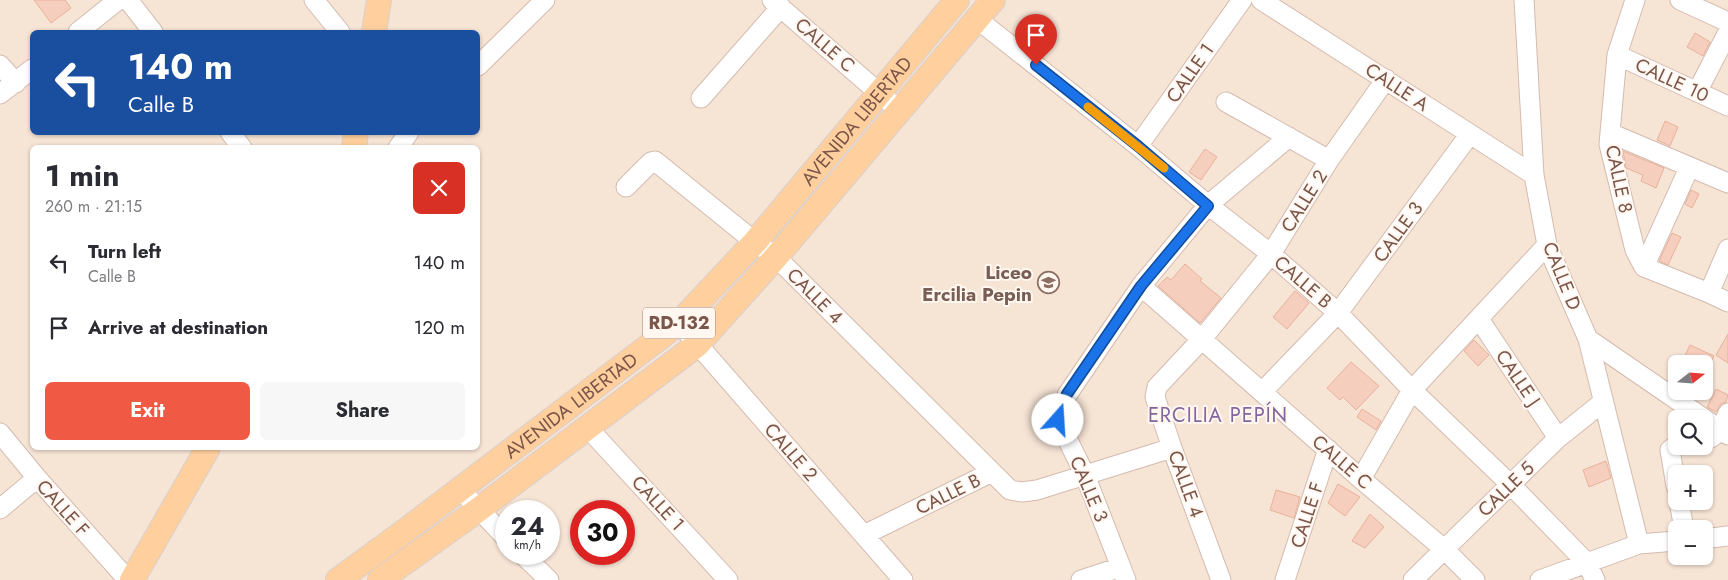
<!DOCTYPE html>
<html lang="en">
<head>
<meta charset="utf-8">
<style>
	:root { --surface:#fff; --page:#f7f7f7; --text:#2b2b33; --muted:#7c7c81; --accent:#f05944 }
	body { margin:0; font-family:Jost,sans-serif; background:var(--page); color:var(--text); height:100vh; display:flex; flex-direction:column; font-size:19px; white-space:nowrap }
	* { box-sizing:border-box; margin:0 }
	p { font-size:16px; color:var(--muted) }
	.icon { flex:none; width:28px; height:28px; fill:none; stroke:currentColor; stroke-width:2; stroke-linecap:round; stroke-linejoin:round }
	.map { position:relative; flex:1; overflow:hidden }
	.panel { position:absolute; left:30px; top:145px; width:450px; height:305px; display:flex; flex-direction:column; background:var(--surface); border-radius:8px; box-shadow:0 1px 4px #0004 }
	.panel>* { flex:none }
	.top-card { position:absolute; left:30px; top:30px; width:450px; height:105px; border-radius:8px; box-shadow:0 1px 4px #0004; background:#1a4fa0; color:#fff; overflow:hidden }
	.needle { width:32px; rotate:73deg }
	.buttons { position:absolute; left:1668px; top:355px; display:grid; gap:10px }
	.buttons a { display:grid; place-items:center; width:45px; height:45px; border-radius:8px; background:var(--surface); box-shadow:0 1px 4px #0004; font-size:25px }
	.speed { position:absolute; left:495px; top:500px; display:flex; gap:10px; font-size:25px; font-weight:700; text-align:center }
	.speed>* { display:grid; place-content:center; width:65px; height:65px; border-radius:50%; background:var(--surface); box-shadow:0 1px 4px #0004; line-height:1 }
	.speed small { font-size:12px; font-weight:400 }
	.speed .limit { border:8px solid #d22; background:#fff; color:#111 }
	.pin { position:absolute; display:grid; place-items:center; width:42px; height:42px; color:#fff; margin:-51px -21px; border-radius:50% 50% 50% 0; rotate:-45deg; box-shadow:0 0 5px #0007 }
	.pin .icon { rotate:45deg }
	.me { position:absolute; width:55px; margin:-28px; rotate:19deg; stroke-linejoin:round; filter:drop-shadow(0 0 4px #0008) }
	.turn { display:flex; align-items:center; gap:18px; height:105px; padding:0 15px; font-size:22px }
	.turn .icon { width:65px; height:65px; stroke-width:2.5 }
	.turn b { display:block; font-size:35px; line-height:42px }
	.round { display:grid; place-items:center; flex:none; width:52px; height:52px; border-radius:8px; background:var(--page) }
	.overview { display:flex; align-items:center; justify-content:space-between; height:85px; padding:0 15px }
	h1 { font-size:30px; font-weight:700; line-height:38px }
	.primary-button { display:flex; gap:10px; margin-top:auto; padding:10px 15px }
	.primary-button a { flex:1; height:58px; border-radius:8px; background:var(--accent); color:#fff; font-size:20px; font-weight:700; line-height:58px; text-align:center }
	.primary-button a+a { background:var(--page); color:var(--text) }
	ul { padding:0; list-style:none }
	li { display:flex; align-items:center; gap:15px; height:65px; padding:0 15px }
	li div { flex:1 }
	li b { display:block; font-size:19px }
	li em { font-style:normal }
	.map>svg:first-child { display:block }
	.residential { fill:#f6e4d5; fill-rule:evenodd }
	.building { fill:#f6cebd; stroke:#eab19c }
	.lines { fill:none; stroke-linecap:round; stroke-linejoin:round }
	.minor-casing { stroke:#d4bbaf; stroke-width:21 }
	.major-casing { stroke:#dacfcc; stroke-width:26 }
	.minor { stroke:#fff; stroke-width:19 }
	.major { stroke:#ffd09e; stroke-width:24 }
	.route-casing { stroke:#114b97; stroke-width:12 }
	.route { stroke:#1a73e8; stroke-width:9 }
	.slow { stroke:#f59e0b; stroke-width:9 }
	.labels { text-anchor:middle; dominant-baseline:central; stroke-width:4; stroke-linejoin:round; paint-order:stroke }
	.shield { fill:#fff7f0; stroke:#a3867b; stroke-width:1 }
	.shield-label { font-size:18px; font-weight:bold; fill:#7b5549 }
	.street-label { font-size:19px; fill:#7b5549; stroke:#fff7f0 }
	.education-label { font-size:19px; font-weight:bold; fill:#785e54; stroke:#fff7f0; text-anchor:end }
	.neighbourhood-label { font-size:20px; letter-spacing:1px; fill:#85659e; stroke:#fff7f0 }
</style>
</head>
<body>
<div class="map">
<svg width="1728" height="580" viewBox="0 0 1728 580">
	<rect width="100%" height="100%" fill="#fef3e8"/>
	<path class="residential" d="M0,0H1728V580H0ZM32,32H478V132H32ZM32,148H478V448H32ZM1676,364H1704V391H1676ZM1676,419H1704V446H1676ZM1676,474H1704V501H1676ZM506,511H549V554H506ZM581,511H624V554H581ZM1676,529H1704V556H1676Z"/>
	<path class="building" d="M34,0H65L71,8L51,23Z
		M1695,33L1710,42L1703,56L1687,47Z
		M1665,121L1678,127L1670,146L1657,140Z
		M1205,149L1217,157L1201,180L1189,172Z
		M1623,151L1664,168L1656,188L1641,181L1643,175L1626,168Z
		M1691,190L1699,194L1692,208L1685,204Z
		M1672,233L1681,237L1668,265L1659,261Z
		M1185,264L1202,279L1200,281L1221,298L1200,323L1158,286L1167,277L1171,280Z
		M1295,291L1309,303L1287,329L1273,317Z
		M1728,334V363L1716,355Z
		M1474,340L1489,355L1478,366L1464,351Z
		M1690,345L1714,356L1710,364H1690L1683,360Z
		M1351,362L1379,386L1356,410L1343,397L1340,400L1327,388Z
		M1716,389L1728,395L1726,402L1721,404L1716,412L1707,407Z
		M1362,409L1381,421L1376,430L1357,417Z
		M1606,461L1611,478L1589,487L1583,470Z
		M1338,484L1360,497L1345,516L1328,503Z
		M1276,490L1300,497L1294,518L1270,510Z
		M1370,514L1384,527L1365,548L1352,541Z"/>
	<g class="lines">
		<defs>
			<path id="minor" d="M128,0L153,32
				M314,0L340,32
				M772,0L900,111
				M1261,0L1534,175
				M1524,0L1534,175L1547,245L1588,339L1639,544
				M1635,0L1617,55L1609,144L1635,250L1644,267L1709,293L1728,302
				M1680,0L1728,22
				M977,19L1138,146L1208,205L1271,254L1338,313L1412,390L1511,485L1587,563L1595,580
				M78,32L118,0
				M1617,55L1728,106
				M0,65L16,83
				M478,66L545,0
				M1697,92L1728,32
				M0,94L32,69
				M701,98L781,7
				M1226,102L1329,160
				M230,132L242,148
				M1610,133L1728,183
				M1138,146L1242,0
				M398,148L409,132
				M626,187L651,162L655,161L755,242L776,257L1010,490L1022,492L1037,490L1172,448
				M1644,267L1689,168
				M1141,286L1361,479L1444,549L1475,580
				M1709,293L1728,249
				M1479,319L1558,438
				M679,323L903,580
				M1588,339L1728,435
				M1262,392L1338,313L1470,134
				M587,427L728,580
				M0,433L37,478L128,580
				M1704,440C1718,438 1723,425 1728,413
				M1676,445L1670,450L1676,486
				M1361,479L1412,390L1547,245
				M460,489L506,538
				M1679,501L1684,529
				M0,509L37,478
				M864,535L992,472
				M1704,539L1728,536
				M522,554L549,580
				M1081,580L1121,567
				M1126,580L1085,475L1058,420L1067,395L1141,286L1208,205L1289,137
				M1221,580L1172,448L1155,397L1157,387L1202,339L1271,254L1329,160L1386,79
				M1285,580L1328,449
				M1413,580L1558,438L1603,402
				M1540,580L1639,544L1676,541"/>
			<g id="major">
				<path d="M374,32L379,0"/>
				<path d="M354,148L356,132"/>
				<path d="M132,580L208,448"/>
				<path id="s1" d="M338,580L401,534L679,323L755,242L957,0"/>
				<path d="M380,580L478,510L697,345L776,257L993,0"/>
			</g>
		</defs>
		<use href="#minor" class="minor-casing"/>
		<use href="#major" class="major-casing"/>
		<use href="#minor" class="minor"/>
		<use href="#major" class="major"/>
	</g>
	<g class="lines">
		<defs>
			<path id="route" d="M1036,65L1138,146L1208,206L1141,286L1067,394L1058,420"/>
		</defs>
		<use href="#route" class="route-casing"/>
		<use href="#route" class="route"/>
		<path class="slow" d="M1088,107L1164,168"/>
	</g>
	<defs>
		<symbol id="school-ring" viewBox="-11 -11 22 22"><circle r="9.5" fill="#fff7f0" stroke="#8d6e63" stroke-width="1.5"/><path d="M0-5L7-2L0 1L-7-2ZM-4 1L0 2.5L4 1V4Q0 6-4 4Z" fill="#8d6e63"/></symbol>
	</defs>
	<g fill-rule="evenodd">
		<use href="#school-ring" x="1036" y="270" width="25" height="25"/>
	</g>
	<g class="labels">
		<rect class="shield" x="643" y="307.5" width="72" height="31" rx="4"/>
		<g class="shield-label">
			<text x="679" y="323">RD-132</text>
		</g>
		<g class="street-label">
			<text transform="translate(825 45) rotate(41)">CALLE C</text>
			<text transform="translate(1190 73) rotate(-55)">CALLE 1</text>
			<text transform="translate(1672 80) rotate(25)">CALLE 10</text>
			<text transform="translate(1397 87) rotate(33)">CALLE A</text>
			<text stroke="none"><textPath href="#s1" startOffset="696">AVENIDA LIBERTAD</textPath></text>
			<text transform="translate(1619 179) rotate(78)">CALLE 8</text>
			<text transform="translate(1304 201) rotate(-58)">CALLE 2</text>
			<text transform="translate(1398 232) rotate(-54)">CALLE 3</text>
			<text transform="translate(1562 276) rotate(68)">CALLE D</text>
			<text transform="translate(1303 282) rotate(41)">CALLE B</text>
			<text transform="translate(815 296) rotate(45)">CALLE 4</text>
			<text transform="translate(1518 378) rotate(56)">CALLE J</text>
			<text stroke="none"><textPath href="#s1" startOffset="291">AVENIDA LIBERTAD</textPath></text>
			<text transform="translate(791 452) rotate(49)">CALLE 2</text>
			<text transform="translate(1342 462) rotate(41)">CALLE C</text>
			<text transform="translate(1186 484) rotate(70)">CALLE 4</text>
			<text transform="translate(1089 489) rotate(67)">CALLE 3</text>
			<text transform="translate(1506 489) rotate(-44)">CALLE 5</text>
			<text transform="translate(948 494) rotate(-26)">CALLE B</text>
			<text transform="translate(658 503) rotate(47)">CALLE 1</text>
			<text transform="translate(63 508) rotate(48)">CALLE F</text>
			<text transform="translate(1307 515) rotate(-72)">CALLE F</text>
		</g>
		<g class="education-label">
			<text x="1032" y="272">Liceo<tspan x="1032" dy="22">Ercilia Pepin</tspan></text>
		</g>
		<g class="neighbourhood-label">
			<text x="1218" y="415">ERCILIA PEPÍN</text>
		</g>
	</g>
</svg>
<div class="buttons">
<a><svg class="needle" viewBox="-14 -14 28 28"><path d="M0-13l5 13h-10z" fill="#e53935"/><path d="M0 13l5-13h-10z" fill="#7c7c81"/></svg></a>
<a><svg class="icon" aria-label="search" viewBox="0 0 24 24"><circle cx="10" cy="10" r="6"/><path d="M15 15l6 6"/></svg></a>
<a>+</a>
<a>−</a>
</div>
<div class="speed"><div>24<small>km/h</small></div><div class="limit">30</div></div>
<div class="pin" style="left:1036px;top:65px;background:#d93025"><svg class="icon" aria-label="arrive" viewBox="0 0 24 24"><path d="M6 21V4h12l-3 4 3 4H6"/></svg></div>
<svg class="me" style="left:1058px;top:420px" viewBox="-20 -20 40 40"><circle r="19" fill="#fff"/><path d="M0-13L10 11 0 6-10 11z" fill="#1a73e8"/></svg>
<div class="top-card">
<div class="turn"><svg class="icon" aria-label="left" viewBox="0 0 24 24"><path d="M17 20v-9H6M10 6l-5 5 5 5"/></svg><div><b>140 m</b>Calle B</div></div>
</div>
<section class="panel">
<div class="overview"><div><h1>1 min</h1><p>260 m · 21:15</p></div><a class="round" style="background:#d93025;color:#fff"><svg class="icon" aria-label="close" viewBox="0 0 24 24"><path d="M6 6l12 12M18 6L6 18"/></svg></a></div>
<ul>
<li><svg class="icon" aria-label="left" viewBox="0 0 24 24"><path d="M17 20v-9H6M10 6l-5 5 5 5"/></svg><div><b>Turn left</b><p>Calle B</p></div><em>140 m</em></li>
<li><svg class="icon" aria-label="arrive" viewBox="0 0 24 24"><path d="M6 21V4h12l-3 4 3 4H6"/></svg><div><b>Arrive at destination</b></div><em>120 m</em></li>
</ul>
<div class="primary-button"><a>Exit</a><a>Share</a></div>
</section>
</div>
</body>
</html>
